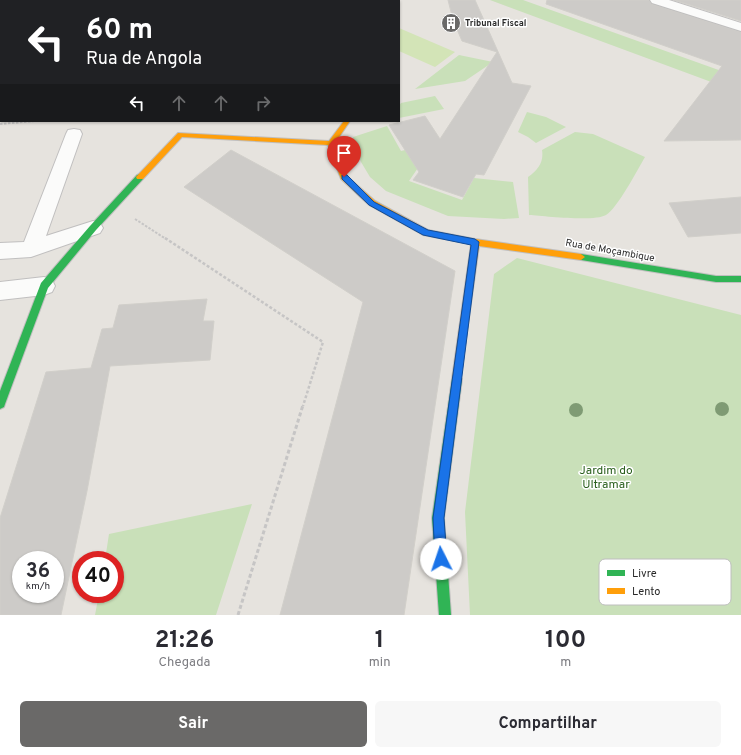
<!DOCTYPE html>
<html lang="pt">
<head>
<meta charset="utf-8">
<style>
	:root { --surface:#fff; --page:#f7f7f7; --text:#2b2b33; --muted:#7c7c81; --accent:#6a6968 }
	body { margin:0; font-family:Overpass,sans-serif; background:var(--page); color:var(--text); height:100vh; display:flex; flex-direction:column; font-size:15px; white-space:nowrap }
	* { box-sizing:border-box; margin:0 }
	p { font-size:13px; color:var(--muted) }
	.icon { flex:none; width:22px; height:22px; fill:none; stroke:currentColor; stroke-width:2; stroke-linecap:round; stroke-linejoin:round }
	.map { position:relative; height:615px; overflow:hidden }
	.details { display:flex; flex-direction:column; background:var(--surface); flex:1 }
	.details>* { flex:none }
	.guide { position:absolute; left:0px; top:0px; width:400px; height:122px; box-shadow:0 1px 3px #0004; background:#202124; color:#fff; overflow:hidden }
	.speed { position:absolute; left:12px; top:551px; display:flex; gap:8px; font-size:20px; font-weight:700; text-align:center }
	.speed>* { display:grid; place-content:center; width:52px; height:52px; border-radius:50%; background:var(--surface); box-shadow:0 1px 3px #0004; line-height:1 }
	.speed small { font-size:10px; font-weight:400 }
	.speed .limit { border:6px solid #d22; background:#fff; color:#111 }
	.pin { position:absolute; display:grid; place-items:center; width:34px; height:34px; color:#fff; margin:-41px -17px; border-radius:50% 50% 50% 0; rotate:-45deg; box-shadow:0 0 4px #0007 }
	.pin .icon { rotate:45deg }
	.me { position:absolute; width:44px; margin:-22px; rotate:356deg; stroke-linejoin:round; filter:drop-shadow(0 0 3px #0008) }
	.turn { display:flex; align-items:center; gap:14px; height:84px; padding:0 20px; font-size:18px }
	.turn .icon { width:52px; height:52px; stroke-width:2.5 }
	.turn b { display:block; font-size:28px; line-height:34px }
	.lanes { display:flex; align-items:center; height:38px; padding:0 20px; background:#0003; justify-content:center; gap:20px; direction:ltr }
	.lanes .off { opacity:.35 }
	.eta { display:flex; justify-content:space-evenly; align-items:center; height:68px; text-align:center }
	.eta b { font-size:24px; font-weight:700; line-height:28px }
	.button { display:flex; gap:8px; margin-top:auto; padding:8px 20px }
	.button a { flex:1; height:46px; border-radius:6px; background:var(--accent); color:#fff; font-size:16px; font-weight:700; line-height:46px; text-align:center }
	.button a+a { background:var(--page); color:var(--text) }
	.map>svg:first-child { display:block }
	.green { fill:#c9e0b9 }
	.pitch { fill:#d3e4b7 }
	.building { fill:#cdcbc8; stroke:#d1cfca; fill-rule:evenodd }
	.lines { fill:none; stroke-linecap:round; stroke-linejoin:round }
	.lane-casing { stroke:#c0bfbf; stroke-width:2 }
	.street-casing { stroke:#c0bfbf; stroke-width:2 }
	.fast-casing { stroke:#c0bfbf; stroke-width:2 }
	.slow-casing { stroke:#c0bfbf; stroke-width:2 }
	.path-far2 { stroke:#c6c5c5; stroke-width:2; stroke-dasharray:2.5 1.5; stroke-linecap:butt }
	.path-far1 { stroke:#c6c5c5; stroke-width:2.5; stroke-dasharray:3 2; stroke-linecap:butt }
	.path { stroke:#c6c5c5; stroke-width:3; stroke-dasharray:4 2.5; stroke-linecap:butt }
	.lane { fill:#fbfbfa; fill-rule:evenodd }
	.street { fill:#fbfbfa; fill-rule:evenodd }
	.fast { fill:#30b455; fill-rule:evenodd }
	.slow { fill:#ff9f0a; fill-rule:evenodd }
	.tree { fill:#7f9b74 }
	.route { fill:#1a73e8; stroke:#114b97 }
	.labels { text-anchor:middle; dominant-baseline:central; stroke-width:3; stroke-linejoin:round; paint-order:stroke }
	.far-poi-label { font-size:9px; font-weight:bold; fill:#282828; stroke:#fff; text-anchor:start }
	.street-label { font-size:10px; fill:#282828; stroke:#fff }
	.near-park-label { font-size:12px; fill:#2b601e; stroke:#fff }
	.key { fill:#fff; stroke:#bebebe; stroke-width:1 }
	.key-label { font-size:11px; fill:#282828 }
</style>
</head>
<body>
<div class="map">
<svg width="741" height="615" viewBox="0 0 741 615">
	<rect width="100%" height="100%" fill="#e6e3de"/>
	<path class="green" d="M490,0H523L741,78V93Z
		M459,55L493,62L465,81L415,89Z
		M435,96L444,109L399,118V106L401,103Z
		M527,112L546,117L566,127L536,143L528,137L518,132Z
		M387,126L401,151L435,143L409,181L462,200L474,178L513,182L519,218L504,219L448,216L386,191L370,177L361,162L353,137Z
		M575,132L593,134L645,157C638,169 617,209 606,215C594,222 545,216 529,215L528,177C538,170 544,162 542,150Z
		M517,258L741,315V615H470L465,512L494,274Z
		M252,504L216,615H95L99,594H115V560H105L109,534Z"/>
	<path class="pitch" d="M399,28L455,52L435,67L399,51Z"/>
	<path class="building" d="M448,0H475L512,83L531,86L484,175L476,174L463,197L413,180L419,172L389,125L425,116L440,139L497,52L462,41L453,20Z
		M547,0H649L652,4L741,32V140L664,141L722,66L546,4Z
		M674,0H741V21Z
		M231,150L455,271L404,615H280L363,302L184,187Z
		M741,197V233L688,237L669,203Z
		M207,299L203,321H214L210,360L110,366L87,491L61,615H0V518L46,372L91,368L102,329L113,328L119,305ZM21,560H55V594H21Z"/>
	<g class="lines">
		<defs>
			<path id="lane" d="M1,63V71L0,72V64Z"/>
			<path id="street" d="M129,0H145L129,1Z
				M650,0H669L741,23V31L652,3Z
				M0,20H1V28H0Z
				M74,129L80,130L82,134L46,236L93,221L100,223L103,228L100,233L31,257L0,259V243L24,242L66,134L68,130Z
				M44,277L52,280L55,286L52,292L44,295L0,300V282Z"/>
			<path id="fast" d="M329,0H335V1H329Z
				M140,174L143,175V179L96,230L48,288L5,404L4,407L0,409V391L41,283L90,226L137,175Z
				M581,254L716,276H741V282H716L581,260L577,257Z
				M457,374L460,376L462,379L444,518L451,615H439L432,518L452,379L454,376Z"/>
			<path id="slow" d="M344,121H350L335,143L347,176L375,201L428,230L475,239L581,254L585,257L581,260L479,246L460,382L457,384L454,382L452,379L471,244L423,235L369,205L341,179L328,145L182,137L143,179H137L136,177L178,133L329,141Z"/>
		</defs>
		<use href="#lane" class="lane-casing"/>
		<use href="#street" class="street-casing"/>
		<use href="#fast" class="fast-casing"/>
		<use href="#slow" class="slow-casing"/>
		<path class="path-far2" d="M0,124L35,121
			M135,219L166,239"/>
		<path class="path-far1" d="M165,238L323,342L303,406"/>
		<path class="path" d="M238,615L303,405"/>
		<use href="#lane" class="lane"/>
		<use href="#street" class="street"/>
		<use href="#fast" class="fast"/>
		<use href="#slow" class="slow"/>
	</g>
	<g class="tree">
		<circle cx="722" cy="409" r="7"/>
		<circle cx="576" cy="410" r="7"/>
	</g>
	<path class="route" d="M344,174L347,175L374,202L428,230L475,239L479,242L444,518L447,559L446,564L441,566L437,564L435,559L433,518L471,245L423,235L369,205L342,179V175Z"/>
	<defs>
		<symbol id="building-disc" viewBox="-11 -11 22 22"><circle r="9.5" fill="#6a6968" stroke="#fff"/><path d="M-4-6H4V6H1V3H-1V6H-4ZM-2.5-4.3h1.7v1.8h-1.7ZM.8-4.3h1.7v1.8H.8ZM-2.5-1h1.7V.8h-1.7ZM.8-1h1.7V.8H.8Z" fill="#fff"/></symbol>
	</defs>
	<g fill-rule="evenodd">
		<use href="#building-disc" x="440" y="12" width="22" height="22"/>
	</g>
	<g class="labels">
		<g class="far-poi-label">
			<text x="465" y="23">Tribunal Fiscal</text>
		</g>
		<g class="street-label">
			<text transform="translate(610 251) rotate(10)">Rua de Moçambique</text>
		</g>
		<g class="near-park-label">
			<text x="606" y="471">Jardim do<tspan x="606" dy="14">Ultramar</tspan></text>
		</g>
	</g>
	<rect x="599" y="559" width="132" height="46" rx="6" class="key"/>
	<rect x="607" y="570" width="18" height="6" fill="#30b455"/>
	<rect x="607" y="588" width="18" height="6" fill="#ff9f0a"/>
	<g class="key-label">
		<text x="632" y="577">Livre</text>
		<text x="632" y="595">Lento</text>
	</g>
</svg>
<div class="speed"><div>36<small>km/h</small></div><div class="limit">40</div></div>
<div class="pin" style="left:344px;top:177px;background:#d93025"><svg class="icon" aria-label="arrive" viewBox="0 0 24 24"><path d="M6 21V4h12l-3 4 3 4H6"/></svg></div>
<svg class="me" style="left:441px;top:559px" viewBox="-20 -20 40 40"><circle r="19" fill="#fff"/><path d="M0-13L10 11 0 6-10 11z" fill="#1a73e8"/></svg>
<div class="guide">
<div class="turn"><svg class="icon" aria-label="left" viewBox="0 0 24 24"><path d="M17 20v-9H6M10 6l-5 5 5 5"/></svg><div><b>60 m</b>Rua de Angola</div></div>
<div class="lanes"><svg class="icon" aria-label="left" viewBox="0 0 24 24"><path d="M17 20v-9H6M10 6l-5 5 5 5"/></svg><svg class="icon off" aria-label="ahead" viewBox="0 0 24 24"><path d="M12 20V5M6 11l6-6 6 6"/></svg><svg class="icon off" aria-label="ahead" viewBox="0 0 24 24"><path d="M12 20V5M6 11l6-6 6 6"/></svg><svg class="icon off" aria-label="right" viewBox="0 0 24 24"><path d="M7 20v-9h11M14 6l5 5-5 5"/></svg></div>
</div>
</div>
<section class="details">
<div class="eta">
<div><b>21:26</b><p>Chegada</p></div>
<div><b>1</b><p>min</p></div>
<div><b>100</b><p>m</p></div>
</div>
<div class="button"><a>Sair</a><a>Compartilhar</a></div>
</section>
</body>
</html>
